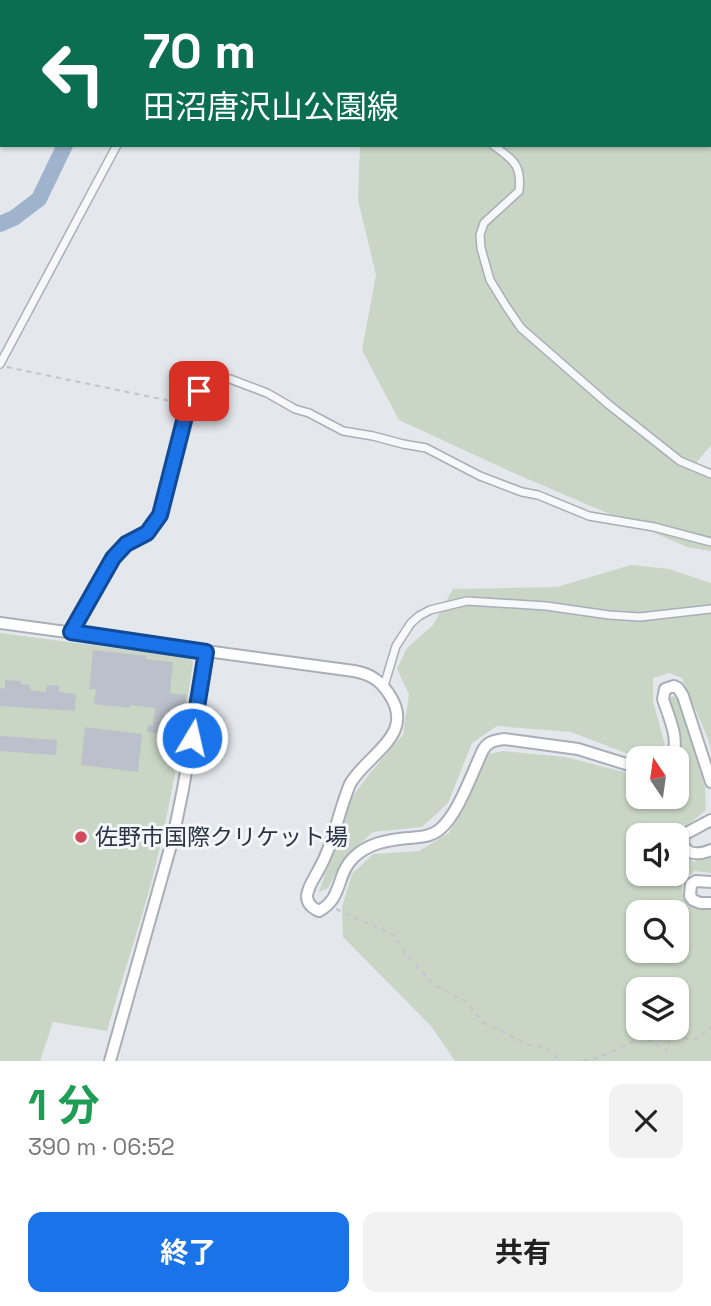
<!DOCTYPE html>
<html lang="ja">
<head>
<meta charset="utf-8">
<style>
	:root { --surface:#fff; --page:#f2f2f2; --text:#222; --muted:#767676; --accent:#1a73e8 }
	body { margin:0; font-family:"Space Grotesk","Noto Sans JP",sans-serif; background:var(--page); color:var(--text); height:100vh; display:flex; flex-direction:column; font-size:26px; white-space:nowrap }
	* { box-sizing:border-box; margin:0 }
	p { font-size:23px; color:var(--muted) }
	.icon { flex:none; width:38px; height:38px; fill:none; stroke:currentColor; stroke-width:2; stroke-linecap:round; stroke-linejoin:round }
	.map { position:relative; height:1061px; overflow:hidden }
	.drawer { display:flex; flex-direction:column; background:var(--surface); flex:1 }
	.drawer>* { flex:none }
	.banner { position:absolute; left:0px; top:0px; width:712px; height:147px; box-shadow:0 2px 5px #0004; background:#0b6e4f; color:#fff; overflow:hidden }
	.needle { width:46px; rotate:347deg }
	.buttons { position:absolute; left:626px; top:746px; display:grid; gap:14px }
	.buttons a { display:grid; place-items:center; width:63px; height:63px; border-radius:14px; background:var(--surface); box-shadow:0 2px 5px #0004; font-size:35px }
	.pin { position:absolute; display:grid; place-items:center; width:60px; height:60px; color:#fff; margin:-30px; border-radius:14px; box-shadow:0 4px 10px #0006 }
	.me { position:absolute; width:77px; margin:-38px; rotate:9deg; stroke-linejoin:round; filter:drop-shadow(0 0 5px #0008) }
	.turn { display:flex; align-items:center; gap:24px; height:147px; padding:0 28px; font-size:32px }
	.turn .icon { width:91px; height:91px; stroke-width:2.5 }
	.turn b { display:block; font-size:49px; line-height:60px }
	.round { display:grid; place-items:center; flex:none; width:74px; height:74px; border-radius:14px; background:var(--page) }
	.overview { display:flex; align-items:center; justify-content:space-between; height:119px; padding:0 28px }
	h1 { font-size:42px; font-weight:700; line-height:52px; color:#1e9e55 }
	.cta { display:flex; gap:14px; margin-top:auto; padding:14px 28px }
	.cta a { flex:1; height:80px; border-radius:14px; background:var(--accent); color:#fff; font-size:28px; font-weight:700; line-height:80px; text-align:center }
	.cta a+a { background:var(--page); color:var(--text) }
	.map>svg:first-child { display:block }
	.green { fill:#c9d6c5; fill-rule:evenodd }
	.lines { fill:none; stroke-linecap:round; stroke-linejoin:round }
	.river { stroke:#9fb4cc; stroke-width:16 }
	.building { fill:#bbc0ca }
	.street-casing { stroke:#a9aeb7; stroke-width:10 }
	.secondary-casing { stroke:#a9aeb7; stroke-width:14 }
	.path { stroke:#c2c5cb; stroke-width:2; stroke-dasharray:5 5; stroke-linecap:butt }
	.street { stroke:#f7f8fa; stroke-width:7 }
	.secondary { stroke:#fff; stroke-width:10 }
	.route-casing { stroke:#114b97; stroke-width:18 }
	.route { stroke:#1a73e8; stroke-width:12 }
	.poi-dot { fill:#d1495b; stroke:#f4f6f9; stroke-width:2.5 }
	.labels { text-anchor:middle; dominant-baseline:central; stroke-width:6; stroke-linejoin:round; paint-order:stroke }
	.poi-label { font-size:23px; fill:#2b3445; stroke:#f4f6f9; text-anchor:start }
</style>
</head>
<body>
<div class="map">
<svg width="711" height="1061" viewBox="0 0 711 1061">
	<rect width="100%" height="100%" fill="#e4e7ec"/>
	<path class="green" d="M361,0H711V445L696,463L711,469V551L687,547L516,474L399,420L362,350L376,275L358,200L360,145H710V2H361Z
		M631,565L669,569L711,583V750L708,739L682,678L669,673L653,678V701L665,745L649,758H639L571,732L497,726L472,743L448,803L422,827L373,832L343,859L328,888L319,892L352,797L370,773L403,735L409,694L397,669L407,648L433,625L453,589L557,587Z
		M0,633L190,658L193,662C183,732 171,803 154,872C140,926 122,978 107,1031L53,1022L40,1061H0Z
		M674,696L681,703L705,788L706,810L679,832V847L693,862L711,855V873L695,871L682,881L683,896L694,905L711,908V1061H455L431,1026L343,937L342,907L352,874L373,854L419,851L449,833L488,754L503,751L566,757L639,776V796H677V760L680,756L678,734L669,704L671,697ZM639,835H677V873H639ZM639,912H677V950H639ZM639,989H677V1027H639Z"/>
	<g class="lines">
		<path class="river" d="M108,2L109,0
			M0,224L14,218L39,199L65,145"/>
	</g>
	<path class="building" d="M93,650L146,656L145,659L173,662L170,693L186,695L184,718L180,717L178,736L147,732L148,725L153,726L155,708L130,705V708L94,704L96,689H89Z
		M5,680L21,681V684L30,685V690L46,692L47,685L59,686V692L76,694L75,711L0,706V688L5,689Z
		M85,727L142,734L138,772L81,765Z
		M0,736L57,740L56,755L0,751Z"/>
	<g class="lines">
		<defs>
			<path id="street" d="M194,2L195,0
				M437,2L438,0
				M493,145C513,160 522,164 519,191L484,223L480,235L481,248L490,280L506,306L521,328L608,404L680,461L711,474
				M0,364L117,145
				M71,633L113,558L126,544L147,533L160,515L188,405L199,392L208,384L218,379H230L267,393L295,409L309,413L343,431L373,436L403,444L426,448L480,476L522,492L538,495L589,516L654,527L711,542
				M384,686L396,646L411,623L419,616L430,610L467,601L546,606L609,615L640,617L711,609"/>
			<path id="secondary" d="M0,623L354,671C370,674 380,680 389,694C417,735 367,754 350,784C338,813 334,843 318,871C314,879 308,886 307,896C307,904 312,908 319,911C343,898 336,875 353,858C368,843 388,840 408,838C419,837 430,837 439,830C458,815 472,773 483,750C488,741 494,741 504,739L578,749L639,768
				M672,758C680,739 669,718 663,699L665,689L674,686L678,688L683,696L711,782
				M711,820L683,835C680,855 697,856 711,850
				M711,882L696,881L691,884L690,896L693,900L700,903H711
				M110,1061L173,838L183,789L207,652"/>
		</defs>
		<use href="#street" class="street-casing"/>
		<use href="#secondary" class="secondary-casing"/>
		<path class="path" d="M9,2L10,0
			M0,15L2,13
			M7,367L180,403
			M336,909L394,935L404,952L433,984L465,1001L483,1022L529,1045L545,1047L562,1061
			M583,1061L600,1057L644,1037L666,1051L671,1036L694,1040L711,1027"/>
		<use href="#street" class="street"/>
		<use href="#secondary" class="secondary"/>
	</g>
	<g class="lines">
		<defs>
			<path id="route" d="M192,738L206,652L71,632L113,558L126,544L147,533L160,515L188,405L199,391"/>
		</defs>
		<use href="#route" class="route-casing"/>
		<use href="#route" class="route"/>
	</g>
	<circle class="poi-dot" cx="81" cy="837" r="7"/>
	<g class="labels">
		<g class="poi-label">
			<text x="95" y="837">佐野市国際クリケット場</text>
		</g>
	</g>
</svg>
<div class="buttons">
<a><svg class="needle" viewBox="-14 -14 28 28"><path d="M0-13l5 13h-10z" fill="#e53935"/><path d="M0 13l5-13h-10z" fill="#767676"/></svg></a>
<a><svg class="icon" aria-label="sound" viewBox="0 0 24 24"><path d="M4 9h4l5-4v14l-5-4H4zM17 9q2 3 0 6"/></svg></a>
<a><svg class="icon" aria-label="search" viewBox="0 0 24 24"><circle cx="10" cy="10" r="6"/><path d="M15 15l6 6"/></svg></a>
<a><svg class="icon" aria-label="layers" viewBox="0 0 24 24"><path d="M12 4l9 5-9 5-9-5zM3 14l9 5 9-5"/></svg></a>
</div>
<div class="pin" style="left:199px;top:391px;background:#d93025"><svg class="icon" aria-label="arrive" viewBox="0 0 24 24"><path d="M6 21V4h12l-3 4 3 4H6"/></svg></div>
<svg class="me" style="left:192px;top:738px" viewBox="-20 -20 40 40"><circle r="17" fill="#1a73e8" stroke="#fff" stroke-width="3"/><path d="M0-11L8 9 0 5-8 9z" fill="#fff"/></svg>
<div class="banner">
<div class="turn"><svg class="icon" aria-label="left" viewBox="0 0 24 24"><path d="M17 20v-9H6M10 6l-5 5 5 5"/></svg><div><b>70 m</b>田沼唐沢山公園線</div></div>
</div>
</div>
<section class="drawer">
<div class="overview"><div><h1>1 分</h1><p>390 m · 06:52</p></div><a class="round"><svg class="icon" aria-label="close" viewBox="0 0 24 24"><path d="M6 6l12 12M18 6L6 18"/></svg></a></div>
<div class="cta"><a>終了</a><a>共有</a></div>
</section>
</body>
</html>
